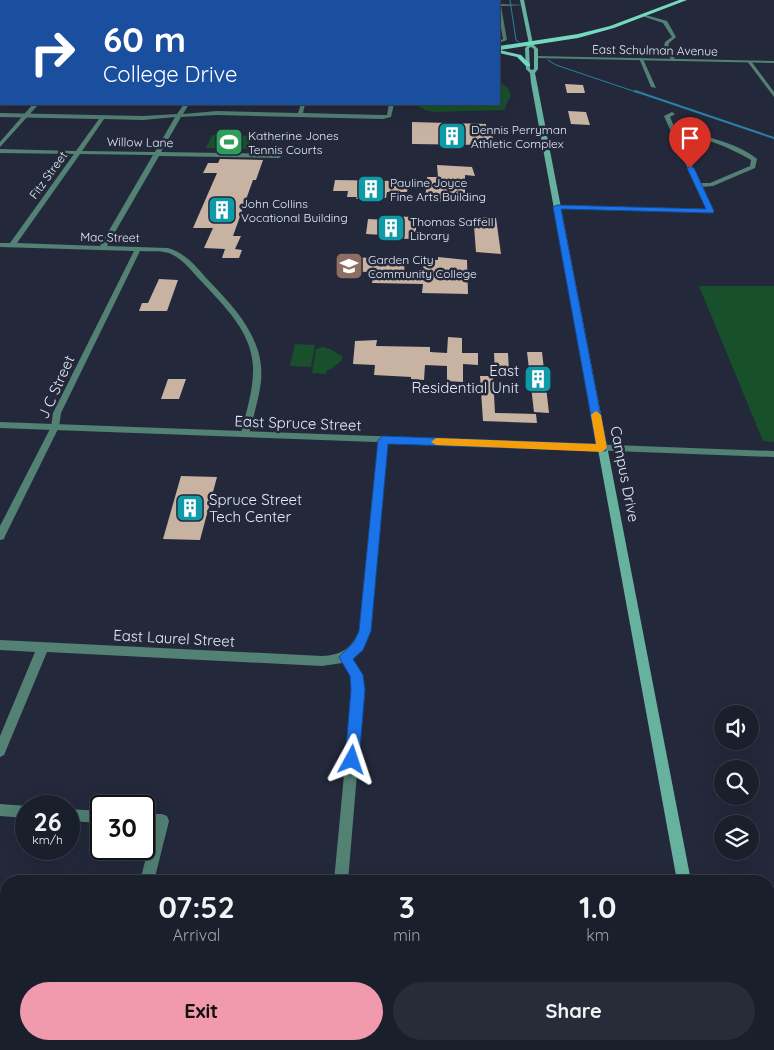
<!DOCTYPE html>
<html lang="en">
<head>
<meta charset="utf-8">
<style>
	:root { --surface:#1a1f2c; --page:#272c38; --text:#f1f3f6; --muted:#9fa2a9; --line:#383d48; --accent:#f29aad }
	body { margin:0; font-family:Quicksand,sans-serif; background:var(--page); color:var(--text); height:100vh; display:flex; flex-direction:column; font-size:19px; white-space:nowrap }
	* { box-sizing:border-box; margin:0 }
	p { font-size:16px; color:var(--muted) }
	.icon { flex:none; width:28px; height:28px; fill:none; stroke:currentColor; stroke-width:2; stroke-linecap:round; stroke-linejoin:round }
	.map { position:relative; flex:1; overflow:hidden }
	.sheet { position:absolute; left:0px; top:875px; width:775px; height:175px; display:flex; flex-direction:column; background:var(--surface); border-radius:20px 20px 0 0; box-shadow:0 5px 20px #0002,0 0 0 1px var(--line) }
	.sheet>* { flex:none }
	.guide { position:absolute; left:0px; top:0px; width:500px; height:105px; box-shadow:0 5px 20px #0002,0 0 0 1px var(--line); background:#1a4fa0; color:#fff; overflow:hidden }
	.controls { position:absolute; left:714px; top:705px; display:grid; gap:10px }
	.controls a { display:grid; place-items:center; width:45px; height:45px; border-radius:50%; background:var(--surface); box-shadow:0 5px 20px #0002,0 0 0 1px var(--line); font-size:25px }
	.speed { position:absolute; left:15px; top:795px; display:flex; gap:10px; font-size:25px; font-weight:700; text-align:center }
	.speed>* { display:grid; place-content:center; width:65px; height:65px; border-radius:50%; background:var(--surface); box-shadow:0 5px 20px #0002,0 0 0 1px var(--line); line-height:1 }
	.speed small { font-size:12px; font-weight:400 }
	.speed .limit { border:2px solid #111; border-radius:8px; background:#fff; color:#111 }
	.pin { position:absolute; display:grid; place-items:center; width:42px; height:42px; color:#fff; margin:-51px -21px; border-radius:50% 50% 50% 0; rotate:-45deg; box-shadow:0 0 5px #0007 }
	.pin .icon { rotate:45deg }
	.me { position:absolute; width:55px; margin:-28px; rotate:5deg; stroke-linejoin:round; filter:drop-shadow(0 0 4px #0008) }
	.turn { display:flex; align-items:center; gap:18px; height:105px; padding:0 20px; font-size:22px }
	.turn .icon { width:65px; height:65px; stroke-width:2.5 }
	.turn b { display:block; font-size:35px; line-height:42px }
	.eta { display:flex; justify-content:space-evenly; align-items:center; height:85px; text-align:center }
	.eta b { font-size:30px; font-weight:700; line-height:35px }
	.primary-button { display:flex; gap:10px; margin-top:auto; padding:10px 20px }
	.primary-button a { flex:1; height:58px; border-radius:30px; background:var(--accent); color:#111; font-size:20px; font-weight:700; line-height:58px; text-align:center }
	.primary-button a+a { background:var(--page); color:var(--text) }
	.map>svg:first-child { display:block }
	.green { fill:#18502b }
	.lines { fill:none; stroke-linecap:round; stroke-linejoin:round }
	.stream-far1 { stroke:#2b80a4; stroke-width:1 }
	.stream { stroke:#2b80a4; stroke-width:2 }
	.building { fill:#c8b2a2 }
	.minor { fill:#538174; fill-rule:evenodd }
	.tertiary { fill:#538174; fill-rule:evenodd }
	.secondary { fill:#67b29e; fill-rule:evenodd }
	.primary { fill:#74d9be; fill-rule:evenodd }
	.route { fill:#1a73e8; stroke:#114b97 }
	.slow { fill:#f59e0b }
	.labels { text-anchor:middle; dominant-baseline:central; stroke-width:5; stroke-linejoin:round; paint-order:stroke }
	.far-street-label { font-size:12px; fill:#e5eaf6; stroke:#23293b }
	.far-poi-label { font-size:12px; fill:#e5eaf6; stroke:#23293b; text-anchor:start }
	.poi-label { font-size:15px; fill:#e5eaf6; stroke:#23293b; text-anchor:end }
	.street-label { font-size:15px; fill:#e5eaf6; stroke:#23293b }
</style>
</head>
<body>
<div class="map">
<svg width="774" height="1050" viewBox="0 0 774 1050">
	<rect width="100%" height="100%" fill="#23293b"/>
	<path class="green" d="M499,82L508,88L511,95L505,107V110L433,112L425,110L414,104H499Z
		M212,135L252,136L247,149L206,148Z
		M699,286H774V442L763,441Z
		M295,344L315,345L311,367L290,366Z
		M323,347L330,349L342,356V360L331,369L327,370L326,374L312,373L316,349Z"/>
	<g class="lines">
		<path class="stream-far1" d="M510,0L516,40L519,42
			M548,60L556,65L639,93"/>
		<path class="stream" d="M635,91L774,138"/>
	</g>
	<path class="building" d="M565,84L583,85L585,93H567Z
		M568,111L586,112L590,125L571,124Z
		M412,122L486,124V130H492L493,140H487V145L412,144Z
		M220,159L263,160L256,180H253L233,236H241L235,249L242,250L239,258H222L225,249L204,248L213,228H193L217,173H203L208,163H218Z
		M437,165L472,167L475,176L465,175V202L425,201L427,177H438Z
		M335,180L397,181L409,182L407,192H387L386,198L376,197V199H356L357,197H347L348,191H333Z
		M387,216L413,217L412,223L416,224V232H412L411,239L384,238V235L366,234L368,219L386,220Z
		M477,217L496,218L501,254L476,252L474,226H478Z
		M343,257L405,259L404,273H423L424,259L438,260V257L467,260L468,294L422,293L423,284L372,283L373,277H367L368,272L341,271Z
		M159,279L178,280L167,311H139L142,303H148Z
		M448,337L462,338V353H478V365L463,364V382L447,381V366L425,365L424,380L411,379V377L374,375L375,365L353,364L355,341L377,340L376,346L430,347V352L447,353Z
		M527,352H542L549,413L534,412Z
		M494,353H508L509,372H495Z
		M480,376H493L495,413L536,414L537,423L483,421Z
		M168,379H186L179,399H161Z
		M181,476L217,477L200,540L163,539Z"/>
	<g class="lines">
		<path class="minor" d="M499,4L525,5L501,6L507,40L499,43V41L503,39L499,16Z
			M642,14L667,21L676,37L669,43L668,47L676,61H672L664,47L665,42L672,37L663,23L642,16Z
			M639,58L643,59L656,88L651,87Z
			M747,61H751L774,92V97Z
			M0,74H1V76H0Z
			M184,104H189L183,114L217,111L298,113L301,104H305L303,113L383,115H387L389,104H394L391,117L383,119L217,115L181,117L161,152L279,154L282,156L279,158L159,156L107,246L168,248C186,253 197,268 209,281C236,309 265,340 261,381C259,399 253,417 249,434L245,437L241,434C246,412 254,389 253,366C251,331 224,306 202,282C192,272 184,260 171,254C162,250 150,252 140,251L61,413L59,427L5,536L4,539L0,540V526L51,427L53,413L134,251L0,247V243H10L74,154L0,153V149L76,151L99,119L0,117V113L143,116L177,114ZM175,117L155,152L82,151L104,119L143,120ZM80,154L153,155L100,246L17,243Z
			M672,112L675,114L670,117L676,131C701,134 738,143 757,159L755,168L713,186L702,187L713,211L712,212L555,208V206L557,205L706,209L664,116ZM678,134C704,137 729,147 751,160L750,166L710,183H700Z
			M383,437L388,440L371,631L362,649L352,658L363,675L364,690L348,881H334L352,690L351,676L342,663L322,666L47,652L4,755L0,757V736L35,652L0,650V640L322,656C341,655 351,649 359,631L378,440Z
			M0,804L28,806H26V818L0,816Z
			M69,809L101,811V823L69,821Z
			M144,814H162L167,816L169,821L154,881H140L154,827L144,826Z
			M100,1044H116L115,1050H99Z
			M319,1044H335L334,1050H318Z"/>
		<path class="tertiary" d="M536,56L774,61V63L534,58Z
			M33,104H39L0,147V142Z
			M0,422L774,451V457L0,428Z"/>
		<path class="secondary" d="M520,0H524L533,44L538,49V69L535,73L691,881H677L531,83L530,73L526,69L525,48L529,44ZM531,47L534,49V69L532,70L530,69L529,48Z
			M706,1044H722L723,1050H707Z"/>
		<path class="primary" d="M679,0H687L614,28L578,38L500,50L521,55L530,64V66H526L517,57L499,53V46L578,34L610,26Z
			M0,44H1V48H0Z"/>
	</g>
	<path class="route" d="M690,166L694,168L714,211L713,213L561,209L607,448L606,451L388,444L371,631L363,650L353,659L363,675L365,690L359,760L357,765L352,767L347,765L345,760L351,690L350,676L339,657L354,642L359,631L378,440L383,436L596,444L553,207L557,205L706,209L687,168Z"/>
	<path class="slow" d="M596,411L601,415L607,448L602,452L436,445L431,442L436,438L596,444L591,415Z"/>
	<defs>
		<symbol id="building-square" viewBox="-11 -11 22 22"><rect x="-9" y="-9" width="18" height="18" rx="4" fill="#0f9aa8" stroke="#23293b"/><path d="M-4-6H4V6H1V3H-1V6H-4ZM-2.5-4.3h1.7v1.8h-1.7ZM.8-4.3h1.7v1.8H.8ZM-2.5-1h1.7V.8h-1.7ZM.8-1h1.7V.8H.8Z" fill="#fff"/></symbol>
		<symbol id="stadium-square" viewBox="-11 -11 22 22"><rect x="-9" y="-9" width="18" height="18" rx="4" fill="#2e9e5b" stroke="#23293b"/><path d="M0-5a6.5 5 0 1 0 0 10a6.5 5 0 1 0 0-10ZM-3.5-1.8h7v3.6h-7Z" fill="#fff"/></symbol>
		<symbol id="university-square" viewBox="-11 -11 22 22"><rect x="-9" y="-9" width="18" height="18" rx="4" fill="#8d6e63" stroke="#23293b"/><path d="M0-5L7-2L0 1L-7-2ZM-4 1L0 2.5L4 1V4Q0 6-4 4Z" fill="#fff"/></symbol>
	</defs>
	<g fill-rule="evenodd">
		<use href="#building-square" x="436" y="120" width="32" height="32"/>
		<use href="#stadium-square" x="213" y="126" width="32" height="32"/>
		<use href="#building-square" x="355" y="173" width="32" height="32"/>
		<use href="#building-square" x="206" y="194" width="32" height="32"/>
		<use href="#building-square" x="375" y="212" width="32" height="32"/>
		<use href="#university-square" x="333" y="250" width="32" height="32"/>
		<use href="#building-square" x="522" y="363" width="32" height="32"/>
		<use href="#building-square" x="174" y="492" width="32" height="32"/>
	</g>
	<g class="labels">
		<g class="far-street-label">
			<text transform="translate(655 50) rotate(1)">East Schulman Avenue</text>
			<text transform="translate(140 142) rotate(1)">Willow Lane</text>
			<text transform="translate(48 175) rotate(-54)">Fitz Street</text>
			<text transform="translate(110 237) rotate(1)">Mac Street</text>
		</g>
		<g class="far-poi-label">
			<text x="471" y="129">Dennis Perryman<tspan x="471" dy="14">Athletic Complex</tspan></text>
			<text x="248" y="135">Katherine Jones<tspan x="248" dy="14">Tennis Courts</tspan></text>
			<text x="390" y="182">Pauline Joyce<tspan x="390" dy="14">Fine Arts Building</tspan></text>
			<text x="241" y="203">John Collins<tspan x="241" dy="14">Vocational Building</tspan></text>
			<text x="410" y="221">Thomas Saffell<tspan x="410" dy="14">Library</tspan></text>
			<text x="368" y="259">Garden City<tspan x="368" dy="14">Community College</tspan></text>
		</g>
		<g class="poi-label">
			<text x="519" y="370">East<tspan x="519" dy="17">Residential Unit</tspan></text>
			<text x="209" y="499" text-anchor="start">Spruce Street<tspan x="209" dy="17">Tech Center</tspan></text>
		</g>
		<g class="street-label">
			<text transform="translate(56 387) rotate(-66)">J C Street</text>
			<text transform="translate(298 423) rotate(2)">East Spruce Street</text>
			<text transform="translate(625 474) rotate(79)">Campus Drive</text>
			<text transform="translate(174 638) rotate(3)">East Laurel Street</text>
		</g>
	</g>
</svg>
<div class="controls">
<a><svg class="icon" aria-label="sound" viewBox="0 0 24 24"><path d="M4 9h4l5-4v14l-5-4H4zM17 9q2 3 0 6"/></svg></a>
<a><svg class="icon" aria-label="search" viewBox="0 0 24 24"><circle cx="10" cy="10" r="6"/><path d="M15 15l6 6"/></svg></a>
<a><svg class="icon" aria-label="layers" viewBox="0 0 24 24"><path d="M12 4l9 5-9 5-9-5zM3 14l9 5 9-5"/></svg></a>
</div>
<div class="speed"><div>26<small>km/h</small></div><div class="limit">30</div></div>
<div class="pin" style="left:690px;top:168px;background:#d93025"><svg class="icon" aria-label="arrive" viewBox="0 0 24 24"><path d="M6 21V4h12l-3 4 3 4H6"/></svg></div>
<svg class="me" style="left:352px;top:760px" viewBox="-20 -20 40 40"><path d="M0-17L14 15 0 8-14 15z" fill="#1a73e8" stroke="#fff" stroke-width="4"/></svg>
<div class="guide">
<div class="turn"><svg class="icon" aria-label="right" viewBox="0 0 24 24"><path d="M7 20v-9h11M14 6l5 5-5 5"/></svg><div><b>60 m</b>College Drive</div></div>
</div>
<section class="sheet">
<div class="eta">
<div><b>07:52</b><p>Arrival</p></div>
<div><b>3</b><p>min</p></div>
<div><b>1.0</b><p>km</p></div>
</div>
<div class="primary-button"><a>Exit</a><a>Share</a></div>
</section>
</div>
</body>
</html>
